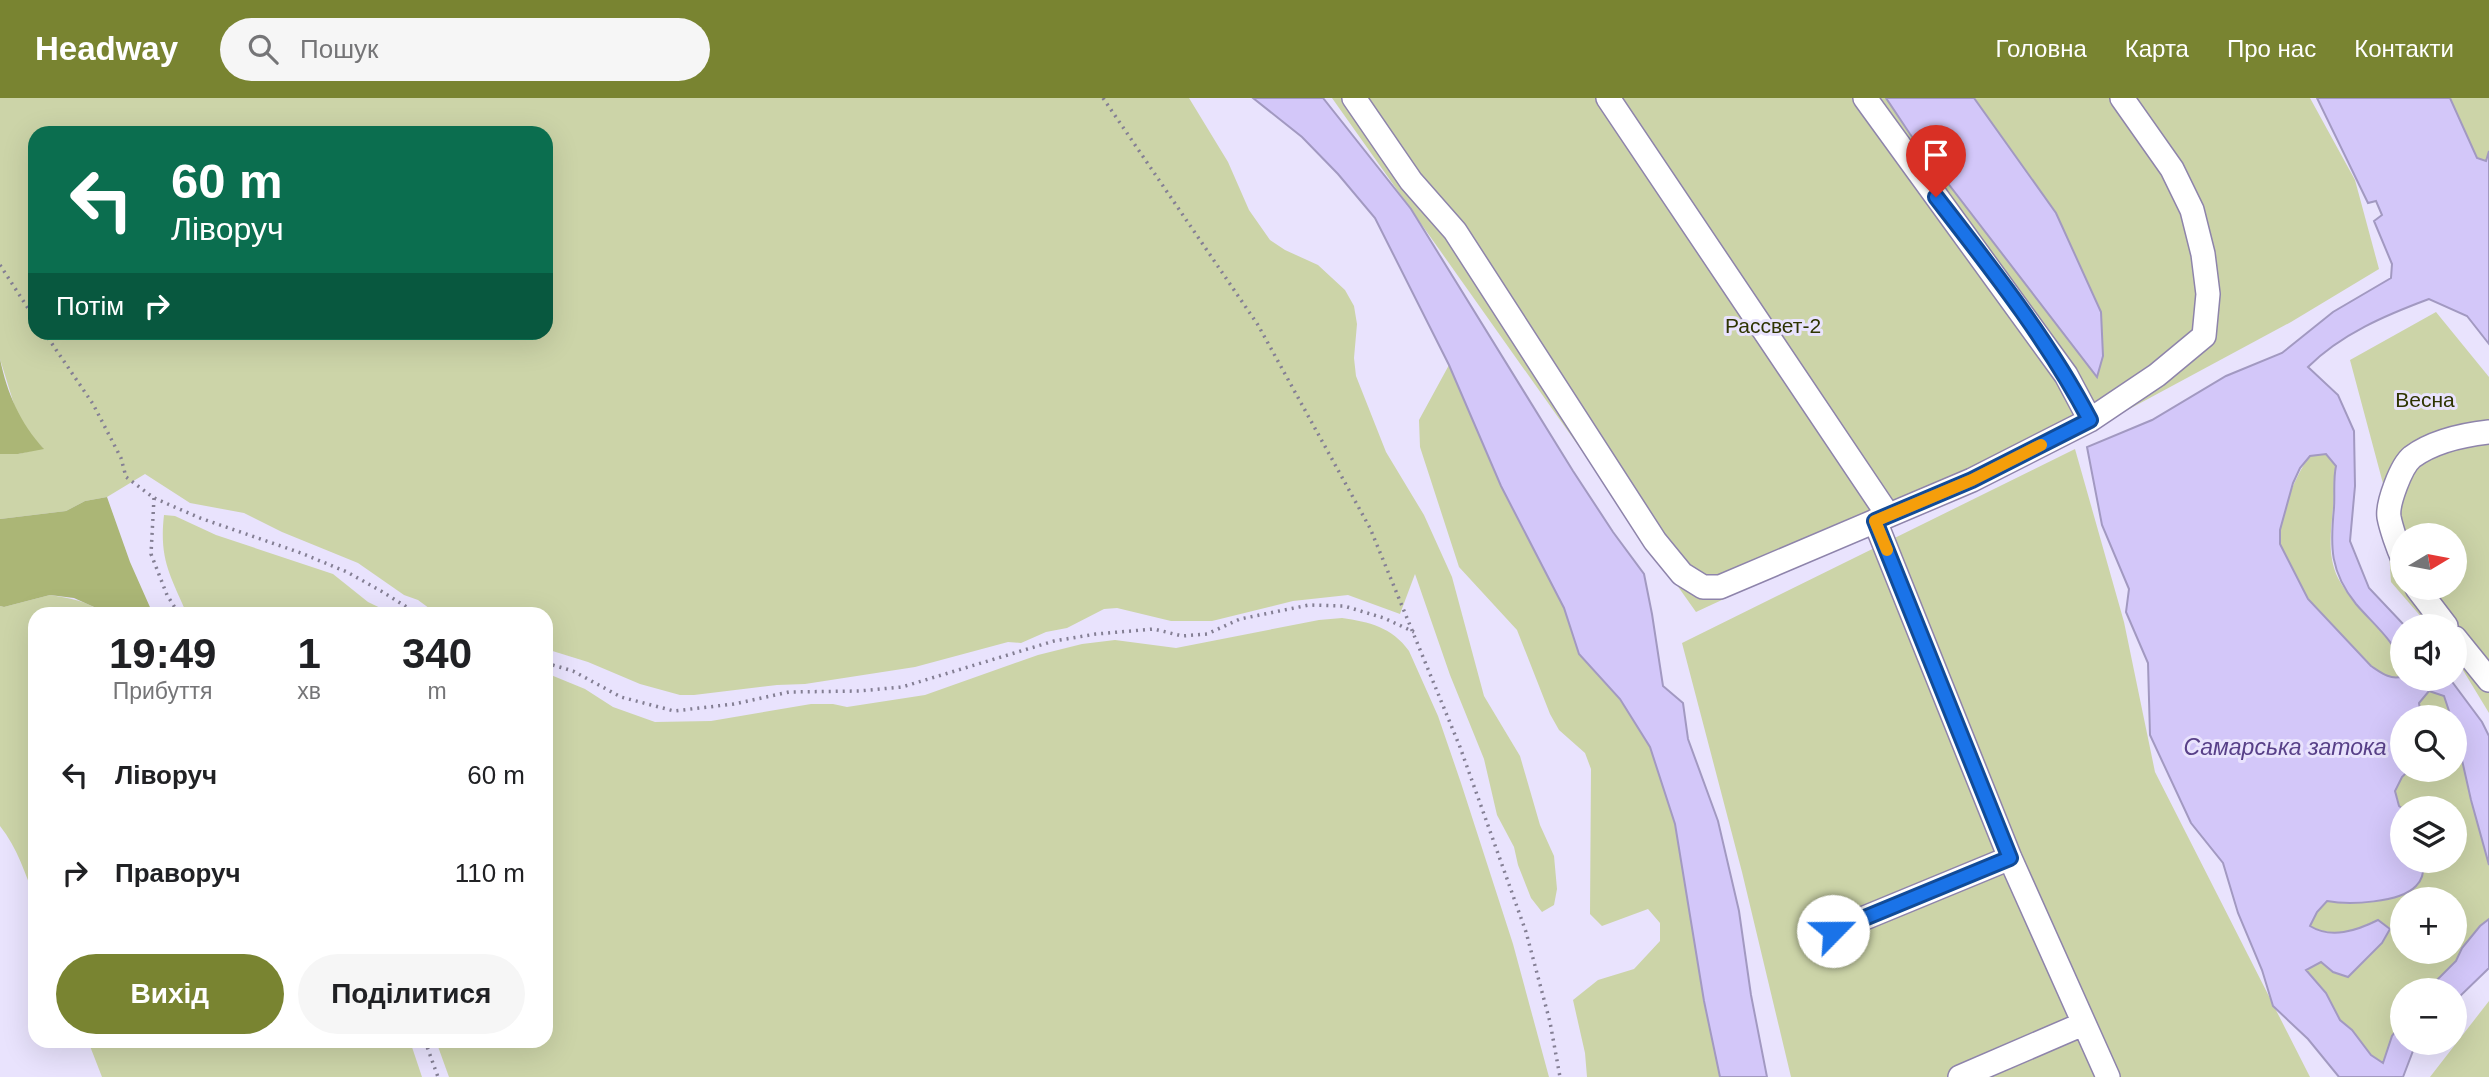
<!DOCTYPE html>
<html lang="uk">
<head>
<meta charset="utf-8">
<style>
	:root { --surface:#fff; --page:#f6f6f6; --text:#202124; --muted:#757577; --accent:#798431 }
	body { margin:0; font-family:Helvetica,sans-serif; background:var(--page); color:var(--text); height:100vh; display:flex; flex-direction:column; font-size:26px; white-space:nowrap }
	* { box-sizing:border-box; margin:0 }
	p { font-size:23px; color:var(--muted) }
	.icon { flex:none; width:38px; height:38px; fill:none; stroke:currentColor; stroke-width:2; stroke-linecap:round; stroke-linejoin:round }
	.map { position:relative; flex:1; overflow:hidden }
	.side { position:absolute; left:28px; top:509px; width:525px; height:441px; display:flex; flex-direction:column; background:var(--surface); border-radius:21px; box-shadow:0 7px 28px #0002 }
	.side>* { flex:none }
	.top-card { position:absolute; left:28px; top:28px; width:525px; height:214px; border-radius:21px; box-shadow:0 7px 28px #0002; background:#0b6e4f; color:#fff; overflow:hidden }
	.needle { width:46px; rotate:80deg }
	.tools { position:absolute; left:2390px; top:425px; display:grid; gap:14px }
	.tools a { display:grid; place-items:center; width:77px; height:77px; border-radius:50%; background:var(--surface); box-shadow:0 7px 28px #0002; font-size:35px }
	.pin { position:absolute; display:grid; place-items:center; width:60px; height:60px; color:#fff; margin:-72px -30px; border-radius:50% 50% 50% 0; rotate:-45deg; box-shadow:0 0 7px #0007 }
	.pin .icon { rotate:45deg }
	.me { position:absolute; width:77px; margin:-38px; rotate:67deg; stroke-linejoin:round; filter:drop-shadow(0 0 5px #0008) }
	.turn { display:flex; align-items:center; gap:24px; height:147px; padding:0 28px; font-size:32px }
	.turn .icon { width:91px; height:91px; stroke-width:2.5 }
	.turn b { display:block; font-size:49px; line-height:60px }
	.then { display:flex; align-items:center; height:66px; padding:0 28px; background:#0003; gap:14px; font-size:26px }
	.eta { display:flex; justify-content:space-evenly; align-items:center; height:119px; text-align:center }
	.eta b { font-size:42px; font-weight:700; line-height:49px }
	.primary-button { display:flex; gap:14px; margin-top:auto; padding:14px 28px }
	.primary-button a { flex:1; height:80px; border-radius:42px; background:var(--accent); color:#fff; font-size:28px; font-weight:700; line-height:80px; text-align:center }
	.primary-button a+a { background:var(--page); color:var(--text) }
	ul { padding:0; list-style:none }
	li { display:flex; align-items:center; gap:21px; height:98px; padding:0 28px }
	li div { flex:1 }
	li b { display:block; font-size:26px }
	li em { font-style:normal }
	header { display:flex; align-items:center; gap:42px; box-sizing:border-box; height:98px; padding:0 35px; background:var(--accent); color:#fff }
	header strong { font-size:33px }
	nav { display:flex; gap:38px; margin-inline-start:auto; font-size:24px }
	.search { width:490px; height:63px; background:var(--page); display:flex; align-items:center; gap:18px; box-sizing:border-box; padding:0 24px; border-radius:38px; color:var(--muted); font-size:26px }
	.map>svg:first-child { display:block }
	.green { fill:#ccd4a8; fill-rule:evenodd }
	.forest { fill:#abb676 }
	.water { fill:#d3c7f9; stroke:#a299c1; stroke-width:2 }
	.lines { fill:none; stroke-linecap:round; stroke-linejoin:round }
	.minor-casing { stroke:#8e84ab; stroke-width:26 }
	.path { stroke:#847f94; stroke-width:3.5; stroke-dasharray:2 5; stroke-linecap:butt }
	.minor { stroke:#fff; stroke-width:23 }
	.route-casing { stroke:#114b97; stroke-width:18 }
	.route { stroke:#1a73e8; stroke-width:12 }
	.slow { stroke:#f59e0b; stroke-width:12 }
	.labels { text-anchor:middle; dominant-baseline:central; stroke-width:6; stroke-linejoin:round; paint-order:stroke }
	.park-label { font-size:21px; fill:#2e3401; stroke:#e9e3fd }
	.water-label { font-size:23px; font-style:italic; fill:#584088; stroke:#e9e3fd }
</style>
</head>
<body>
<header>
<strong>Headway</strong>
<div class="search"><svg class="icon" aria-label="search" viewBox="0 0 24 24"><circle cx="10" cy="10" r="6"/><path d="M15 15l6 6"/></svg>Пошук</div>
<nav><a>Головна</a><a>Карта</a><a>Про нас</a><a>Контакти</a></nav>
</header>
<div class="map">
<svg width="2489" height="979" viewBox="0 0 2489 979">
	<rect width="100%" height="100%" fill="#e9e3fd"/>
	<path class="green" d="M0,0H1189L1228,64L1249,112L1270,142L1285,152L1318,167L1345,192L1354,208L1357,226L1354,260L1356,278L1386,354L1424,417L1452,479L1484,598L1520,658L1540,727L1554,758L1557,791L1554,807L1542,814L1531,800L1518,767L1514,749L1497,717L1484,661L1450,577L1415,476L1400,516L1348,497L1293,503L1212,523H1171L1117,510L1104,511L1067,530L1046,534L1021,545L1008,544L915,569L805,586L777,587L694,597H680L640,586L588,564L546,551V516H437L418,502L404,497L358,465L282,434L244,415L190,405L145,376L107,399L85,403L66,413L0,421V356H18L43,350L29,335L17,316L0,261ZM35,35H546V234H35Z
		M1332,0H2310L2355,82L2379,171L2291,224L2107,323L1696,514Z
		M2450,0H2489V53L2486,64L2477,60Z
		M2436,214L2489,279V615L2455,559V528H2429L2391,484L2385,393L2350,262ZM2403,438H2455V490H2403Z
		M1449,267L1501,388L1564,510L1579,556L1620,601L1650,649L1675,726L1704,903L1720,979H1587L1585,955L1573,902L1598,882L1634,871L1660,843V825L1648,811L1602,828L1590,816L1591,671L1585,655L1559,632L1550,616L1517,532L1459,469L1420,349L1419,322Z
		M2075,351L2124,524L2155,674L2310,979H1791L1742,774L1682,545Z
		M2326,356L2336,367C2332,382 2335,396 2333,410C2331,433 2327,458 2338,480C2354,512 2403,541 2403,578C2396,581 2389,579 2382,576C2363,566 2344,539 2329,523C2322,515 2314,509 2308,500C2297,485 2285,465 2280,448C2275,426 2296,375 2310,358Z
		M164,417L175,418L216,437L333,476L368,504L393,516H187C170,477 159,461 164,417Z
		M50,497C70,500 88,503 104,516H35V802C26,777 17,749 0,728V508L4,509Z
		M1342,520C1369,524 1392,529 1409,553L1438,618L1461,685L1513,846L1549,979H449L436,943H546V575L585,591L613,609L655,624L711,623L811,606H833L847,609L925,597L1038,557L1082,546L1115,542L1176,550L1319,522Z
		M2429,593L2444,598L2451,619H2421L2419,605Z
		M2455,631L2471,702L2489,767V821L2480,828L2462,850L2456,863L2427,892H2403V923L2392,938L2383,965L2371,958L2352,932L2340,923L2326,895L2306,872L2321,864L2333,874C2356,862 2378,854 2390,830L2378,822C2356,833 2332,840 2310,828L2317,814L2327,803C2371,812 2388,794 2424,773V763H2455V710L2403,711L2399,708L2395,693L2402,679L2409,672H2455ZM2403,802H2455V854H2403Z
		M2489,903V979H2430Z
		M88,943H410L422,979H102Z"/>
	<path class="forest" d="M0,261C7,295 20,325 44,351L18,356H0Z
		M107,399L130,464L153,516H104L94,509L74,500L50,497L4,509L0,508V421L66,413L85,403Z"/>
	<path class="water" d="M1253,0H1323L1411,111L1573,373L1613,434L1644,476L1652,516L1663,588L1683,605L1688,641L1718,723L1739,813L1751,897L1767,979H1720L1704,903L1675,726L1650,649L1620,601L1579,556L1564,510L1501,388L1449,267L1375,120L1338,76L1302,39Z
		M1886,0H1974L2056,115L2101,214L2103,258L2097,279L1910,36Z
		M2317,0H2450L2477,60L2486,63L2489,53V246L2467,218L2429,201C2386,217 2341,236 2308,269L2338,297L2354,333L2355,388L2350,443L2369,490L2405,528H2403V571C2397,544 2373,526 2356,506C2330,474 2330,449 2334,410C2335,395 2333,382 2336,368L2326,356L2310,358L2300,370L2293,385L2280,432V446L2308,501L2371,568C2380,574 2391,583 2403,578V581H2450L2482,624L2489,638V767L2471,702L2455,631V620L2451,619L2444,598L2429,593L2419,605L2421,619L2403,620V672H2409L2402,679L2395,693L2399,708L2403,711V763H2424C2424,772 2423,782 2416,788C2400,805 2349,807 2327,803L2317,814L2310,828C2331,841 2356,833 2378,822L2390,831L2382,845L2348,879L2333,874L2321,864L2306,872L2326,895L2340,922L2352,932L2371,957L2383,965L2392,938L2403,923V945H2416L2403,979H2339L2308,941L2273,908L2262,872L2238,815L2223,765L2191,725L2150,637L2148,565L2126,514L2129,491L2102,427L2087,349L2152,322L2226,278L2282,255L2333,214L2391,180L2392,166L2374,123L2382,117L2376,103L2368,105Z
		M2489,821V870L2455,903V892H2427L2456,863L2462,850L2480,828Z"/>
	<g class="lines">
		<defs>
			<path id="minor" d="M1354,0L1411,83L1455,133L1655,443L1682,476L1703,489H1720L1972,382L2090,322L2157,277L2204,238L2208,196L2203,156L2192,112L2172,71L2122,0
				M1608,0L1888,417
				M1865,0L2066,277L2090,322
				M1875,423L2010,760L2108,979
				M2403,461C2398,450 2391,430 2389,419C2387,406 2401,368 2412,359C2434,343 2462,337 2489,334
				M2417,490L2446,528
				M2455,540L2489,582
				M1833,833L2010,760
				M1960,979L2083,926"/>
		</defs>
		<use href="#minor" class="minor-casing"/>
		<path class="path" d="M1103,0L1258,227L1370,430L1460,649L1526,834L1550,924L1560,979
			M0,167L35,221
			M44,234L93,306L121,360L126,379L154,400L200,420L301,455L347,474L381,493L418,516
			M154,400L151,456L167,497L179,516
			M546,565L573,573L621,599L674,613L734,606L789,594L859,593L902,589L1054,543L1096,536L1154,531L1182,538L1207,536L1240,521L1309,507L1344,508L1384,520L1414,534
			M425,943L438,979"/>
		<use href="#minor" class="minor"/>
	</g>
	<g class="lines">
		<defs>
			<path id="route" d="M1833,833L2010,760L1875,423L1972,382L2090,322C2048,242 1991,170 1936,99"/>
		</defs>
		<use href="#route" class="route-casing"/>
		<use href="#route" class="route"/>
		<path class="slow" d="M1887,452L1875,423L1972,382L2041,347"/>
	</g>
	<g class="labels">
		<g class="park-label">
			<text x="1773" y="227">Рассвет-2</text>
			<text x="2425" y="301">Весна</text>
		</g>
		<g class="water-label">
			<text x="2285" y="649">Самарська затока</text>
		</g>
	</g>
</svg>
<div class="tools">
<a><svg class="needle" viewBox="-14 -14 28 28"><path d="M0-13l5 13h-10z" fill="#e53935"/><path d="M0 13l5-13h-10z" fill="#757577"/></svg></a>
<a><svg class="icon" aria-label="sound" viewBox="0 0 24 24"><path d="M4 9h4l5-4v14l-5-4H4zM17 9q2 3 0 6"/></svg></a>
<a><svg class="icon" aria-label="search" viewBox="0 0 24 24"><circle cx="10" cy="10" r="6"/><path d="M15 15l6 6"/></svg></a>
<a><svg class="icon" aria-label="layers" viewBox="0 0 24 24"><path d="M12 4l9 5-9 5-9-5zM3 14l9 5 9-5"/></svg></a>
<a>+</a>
<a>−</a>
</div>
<div class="pin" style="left:1936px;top:99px;background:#d93025"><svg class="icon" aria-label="arrive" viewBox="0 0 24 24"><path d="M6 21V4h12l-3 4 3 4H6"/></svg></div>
<svg class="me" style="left:1833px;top:833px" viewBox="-20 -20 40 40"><circle r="19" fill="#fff"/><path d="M0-13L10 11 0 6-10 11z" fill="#1a73e8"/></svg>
<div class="top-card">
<div class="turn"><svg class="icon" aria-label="left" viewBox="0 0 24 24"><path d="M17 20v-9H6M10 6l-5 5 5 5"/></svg><div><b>60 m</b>Ліворуч</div></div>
<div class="then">Потім<svg class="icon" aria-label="right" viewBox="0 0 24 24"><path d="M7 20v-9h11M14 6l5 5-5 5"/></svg></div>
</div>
<section class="side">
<div class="eta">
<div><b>19:49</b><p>Прибуття</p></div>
<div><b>1</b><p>хв</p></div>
<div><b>340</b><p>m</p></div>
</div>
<ul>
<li><svg class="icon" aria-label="left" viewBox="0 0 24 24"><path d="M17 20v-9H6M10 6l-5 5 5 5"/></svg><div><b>Ліворуч</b></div><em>60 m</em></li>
<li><svg class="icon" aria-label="right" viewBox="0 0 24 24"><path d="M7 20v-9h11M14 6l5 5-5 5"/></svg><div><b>Праворуч</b></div><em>110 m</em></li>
</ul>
<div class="primary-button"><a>Вихід</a><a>Поділитися</a></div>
</section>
</div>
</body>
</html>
